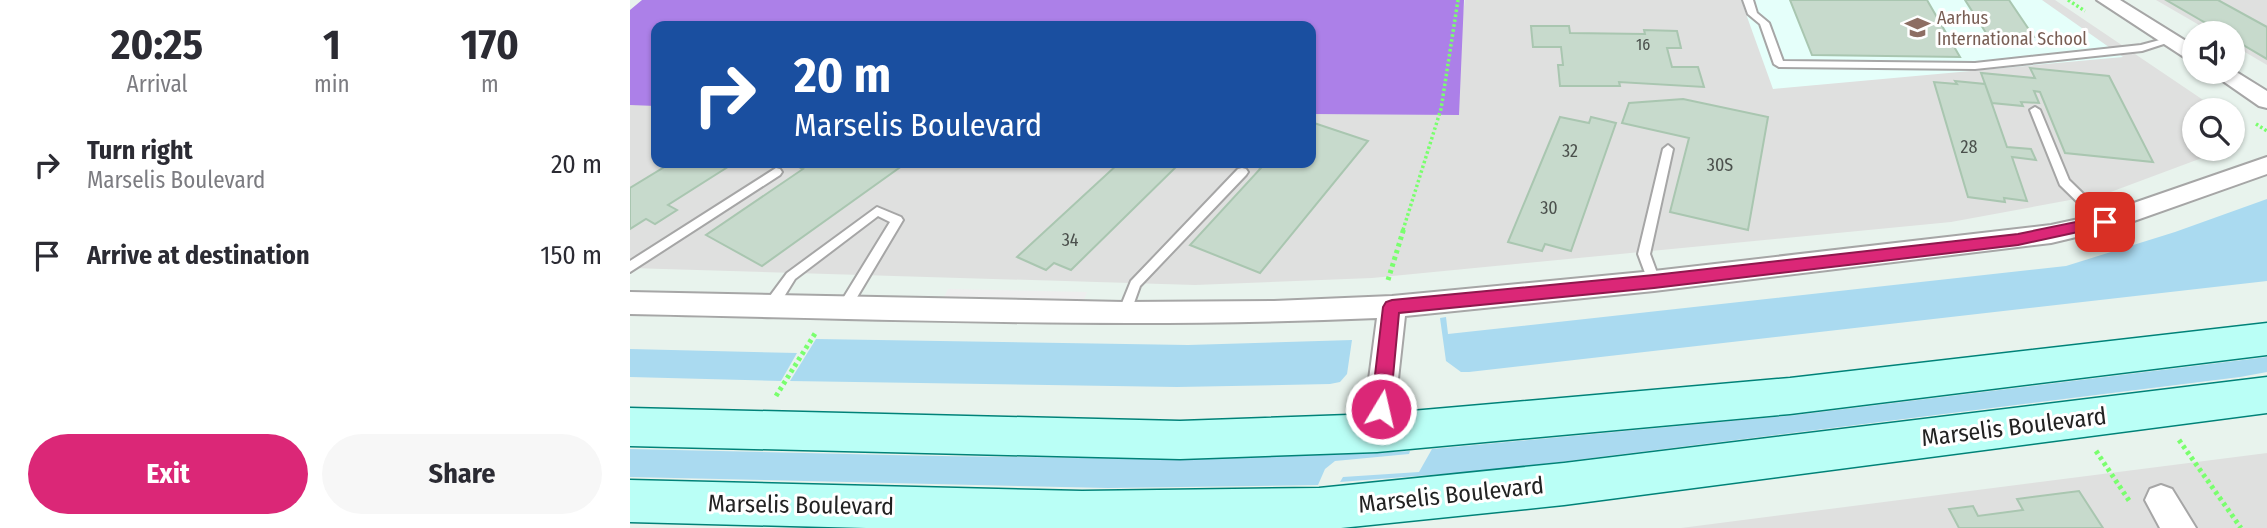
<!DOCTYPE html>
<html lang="en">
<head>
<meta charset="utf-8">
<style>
	:root { --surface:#fff; --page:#f7f7f7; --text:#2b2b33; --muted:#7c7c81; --accent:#db2777 }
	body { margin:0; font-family:"Fira Sans Condensed",sans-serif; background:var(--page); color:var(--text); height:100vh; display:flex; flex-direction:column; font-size:26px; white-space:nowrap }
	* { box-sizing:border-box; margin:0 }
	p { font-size:23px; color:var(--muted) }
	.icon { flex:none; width:38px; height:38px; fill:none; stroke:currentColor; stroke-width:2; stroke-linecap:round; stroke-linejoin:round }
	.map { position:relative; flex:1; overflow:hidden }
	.panel { display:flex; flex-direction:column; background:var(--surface); width:630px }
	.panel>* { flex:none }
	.hud { position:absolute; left:21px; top:21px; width:665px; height:147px; border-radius:14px; box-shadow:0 2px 5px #0004; background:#1a4fa0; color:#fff; overflow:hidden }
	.fabs { position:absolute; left:1552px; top:21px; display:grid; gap:14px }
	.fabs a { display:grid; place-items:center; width:63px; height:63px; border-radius:50%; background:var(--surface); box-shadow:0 2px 5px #0004; font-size:35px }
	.pin { position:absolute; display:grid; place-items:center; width:60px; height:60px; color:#fff; margin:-30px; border-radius:14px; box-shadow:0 4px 10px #0006 }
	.me { position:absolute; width:77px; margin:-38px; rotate:9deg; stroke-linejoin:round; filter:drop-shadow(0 0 5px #0008) }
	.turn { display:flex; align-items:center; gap:24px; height:147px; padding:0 28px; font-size:32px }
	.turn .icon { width:91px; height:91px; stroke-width:2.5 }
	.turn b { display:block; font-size:49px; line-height:60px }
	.eta { display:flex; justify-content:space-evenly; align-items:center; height:119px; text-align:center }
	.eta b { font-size:42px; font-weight:700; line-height:49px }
	.cta { display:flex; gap:14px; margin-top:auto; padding:14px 28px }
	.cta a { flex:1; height:80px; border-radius:42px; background:var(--accent); color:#fff; font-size:28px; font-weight:700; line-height:80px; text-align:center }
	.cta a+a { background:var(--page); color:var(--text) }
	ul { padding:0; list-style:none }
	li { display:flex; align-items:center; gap:21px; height:91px; padding:0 28px }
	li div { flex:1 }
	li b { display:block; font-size:26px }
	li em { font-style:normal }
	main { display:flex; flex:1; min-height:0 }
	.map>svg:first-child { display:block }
	.residential { fill:#dfe0df }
	.education { fill:#e5fffa }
	.grass { fill:#aadaf0 }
	.pitch { fill:#ac80e8 }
	.parking { fill:#eee }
	.building { fill:#c7dacc; stroke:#a9c6b0; stroke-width:2 }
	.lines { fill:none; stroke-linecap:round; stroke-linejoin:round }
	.service-casing { stroke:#a6a6a6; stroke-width:4 }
	.minor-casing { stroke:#a6a6a6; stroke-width:4 }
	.secondary-casing { stroke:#008278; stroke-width:3 }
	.path-far1 { stroke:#79ff6d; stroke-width:3.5; stroke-dasharray:2.5 2.5; stroke-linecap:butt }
	.path { stroke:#79ff6d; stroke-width:5; stroke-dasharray:3.5 3.5; stroke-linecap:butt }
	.service { fill:#fff; fill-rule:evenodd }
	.minor { fill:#fff; fill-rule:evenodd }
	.secondary { fill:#bafff6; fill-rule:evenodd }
	.route { fill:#db2777; stroke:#8e194d; stroke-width:2 }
	.labels { text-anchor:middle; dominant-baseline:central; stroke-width:6; stroke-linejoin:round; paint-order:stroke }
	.far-number-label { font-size:16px; fill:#4b504c }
	.far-education-label { font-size:18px; fill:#785e54; stroke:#fff; text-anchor:start }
	.number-label { font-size:18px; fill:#4b504c }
	.near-street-label { font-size:24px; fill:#222; stroke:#fff }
</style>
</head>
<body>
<main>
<section class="panel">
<div class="eta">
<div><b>20:25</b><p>Arrival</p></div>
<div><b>1</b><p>min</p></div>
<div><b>170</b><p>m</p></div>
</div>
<ul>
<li><svg class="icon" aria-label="right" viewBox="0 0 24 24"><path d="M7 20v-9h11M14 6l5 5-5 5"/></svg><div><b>Turn right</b><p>Marselis Boulevard</p></div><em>20 m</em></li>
<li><svg class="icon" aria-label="arrive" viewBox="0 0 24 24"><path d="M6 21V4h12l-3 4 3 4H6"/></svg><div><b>Arrive at destination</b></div><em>150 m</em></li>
</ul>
<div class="cta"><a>Exit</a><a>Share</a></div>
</section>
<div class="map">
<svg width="1637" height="528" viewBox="0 0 1637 528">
	<rect width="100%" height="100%" fill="#e8f3ed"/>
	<path class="residential" d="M835,0H1425L1588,110H1564V149H1596L1478,193L1321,222L742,278L565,285L0,268V105H26V163H681V109H819Z
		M1526,0H1637V65L1603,45V33H1583Z
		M1637,453V528H1051Z"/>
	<path class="education" d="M1111,0H1412L1493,57L1143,89Z"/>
	<path class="grass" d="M1637,199V281L839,372H831L816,361L810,318L816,317L818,334L1436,266L1545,232Z
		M186,339L558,345L722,340L717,374L710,382L700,384L547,387L160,381Z
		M0,349L167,353L151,381L0,377Z
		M1637,357V372L1610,377L865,470L710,482L713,477L789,472L802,449L1166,415Z
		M0,449C260,454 520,465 780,451L779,454L705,461L695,469L688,485L478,488L0,477Z"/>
	<path class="pitch" d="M12,0H834L829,115L681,114V26H26V106L0,105V10Z"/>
	<path class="parking" d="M318,289L457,292L454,300L314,297Z"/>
	<path class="building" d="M1160,0H1297L1330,57L1182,55Z
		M1335,0H1379L1404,37L1358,36Z
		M1536,0H1588L1637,27V59L1603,39V33H1593Z
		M901,26H939L940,33L1015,34L1014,30L1047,31L1051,48H1037L1042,67H1068L1074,87L989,82L990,86H930L928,65H933L931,47H903Z
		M1400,68L1479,76L1523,162L1435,153L1410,92L1404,91L1409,103L1391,102L1393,106L1362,103L1351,73L1405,78Z
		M1325,81L1355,84L1377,147L1401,149L1406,160L1382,157L1397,201L1374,198L1375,202L1338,197L1304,82L1327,84Z
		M1053,99L1138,117L1118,230L1040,212L1059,138L992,123L999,103Z
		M930,117L959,123L961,117L986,123L941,251L915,244L912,251L878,242Z
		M681,122L738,141L630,273L560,245L631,168L617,163H681Z
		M41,163H104L38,205L47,210L25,224L16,219L0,229V188Z
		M161,163H276L132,266L76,235L173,169Z
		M489,163H550L441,270L424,263L416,270L387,257Z
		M1449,491L1473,528H1329L1319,509L1343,506L1348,516L1393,510L1387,499Z"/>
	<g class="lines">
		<defs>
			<path id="service" d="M1113,0H1123L1127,13L1139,23L1153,61L1345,63L1511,45L1541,37L1546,40L1512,51L1345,69L1149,67L1144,64L1130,24L1118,14Z
				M1405,107L1410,110L1439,180L1479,219L1481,222L1479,225H1471L1430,185L1400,110Z
				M1038,145L1043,149L1020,254L1030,281L1028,284H1020L1018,281L1008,254L1033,149Z
				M146,168L150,169L152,172L150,175L0,272V261Z
				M612,168L616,169L618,172L616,175L510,286L499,317H489L488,313L501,281L608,169Z
				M247,207L271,217L273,220L220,309H210L209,305L260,222L248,216L165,279L147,308H137L136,304L137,300L157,273Z"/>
			<path id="minor" d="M1467,0H1490L1564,46V61L1557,59Z
				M1603,70L1637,91V108L1629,106L1580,72Z
				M1637,157V174L1484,228L1421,243L1024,291L775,316L762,433L758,443L747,446L736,443L732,433L747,318C498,329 249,319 0,314V292L494,302L644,301L762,296L1024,271L1421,225L1472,214Z
				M1531,485L1542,489L1566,528H1530L1515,500L1520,489Z"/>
			<path id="secondary" d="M1637,323V355L1160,414L747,452L550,459L0,446V408L550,421L747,414L1160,378Z
				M1637,377V413L934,505L711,528H236L0,522V480L452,491L689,488L934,463Z"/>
		</defs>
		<use href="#service" class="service-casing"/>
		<use href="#minor" class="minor-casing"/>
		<use href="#secondary" class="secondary-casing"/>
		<path class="path-far1" d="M1438,0L1455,11
			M1626,124L1637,131
			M773,230L811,109L828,0"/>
		<path class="path" d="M758,280L774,228
			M146,396L186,332
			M1549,440L1611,528
			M1466,451L1500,502"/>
		<use href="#service" class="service"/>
		<use href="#minor" class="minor"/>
		<use href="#secondary" class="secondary"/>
	</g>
	<path class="route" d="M1475,216L1483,222L1480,225L1388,245L1024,288L769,313L760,409L757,414L751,417L744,414L741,409L753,307L756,302L762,300L1024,275L1388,234Z"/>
	<defs>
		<symbol id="school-bare" viewBox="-9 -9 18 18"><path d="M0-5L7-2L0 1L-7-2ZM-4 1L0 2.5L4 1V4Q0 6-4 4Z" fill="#8d6e63" stroke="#fff" stroke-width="2.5" paint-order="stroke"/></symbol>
	</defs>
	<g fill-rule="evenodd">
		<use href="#school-bare" x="1270" y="10" width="35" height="35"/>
	</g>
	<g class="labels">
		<g class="far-number-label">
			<text x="1013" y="44">16</text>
		</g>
		<g class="far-education-label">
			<text x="1307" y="18">Aarhus<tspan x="1307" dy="21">International School</tspan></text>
		</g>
		<g class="number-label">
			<text x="1339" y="147">28</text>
			<text x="940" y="151">32</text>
			<text x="1090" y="165">30S</text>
			<text x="919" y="208">30</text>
			<text x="440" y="240">34</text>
		</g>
		<g class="near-street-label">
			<text transform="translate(1384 427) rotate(-7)">Marselis Boulevard</text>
			<text transform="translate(821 495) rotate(-6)">Marselis Boulevard</text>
			<text transform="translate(171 505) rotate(1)">Marselis Boulevard</text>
		</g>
	</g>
</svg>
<div class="fabs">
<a><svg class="icon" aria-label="sound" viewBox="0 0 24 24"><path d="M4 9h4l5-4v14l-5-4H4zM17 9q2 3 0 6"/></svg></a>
<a><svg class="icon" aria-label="search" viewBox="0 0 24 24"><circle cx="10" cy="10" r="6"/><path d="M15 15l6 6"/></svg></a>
</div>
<div class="pin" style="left:1475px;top:222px;background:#d93025"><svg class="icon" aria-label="arrive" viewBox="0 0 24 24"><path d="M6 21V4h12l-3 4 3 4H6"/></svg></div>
<svg class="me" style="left:751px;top:409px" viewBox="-20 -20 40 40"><circle r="17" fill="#db2777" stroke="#fff" stroke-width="3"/><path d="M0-11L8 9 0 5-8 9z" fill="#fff"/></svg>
<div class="hud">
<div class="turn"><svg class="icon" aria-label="right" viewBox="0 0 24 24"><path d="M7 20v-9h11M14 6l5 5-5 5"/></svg><div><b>20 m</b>Marselis Boulevard</div></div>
</div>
</div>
</main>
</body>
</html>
